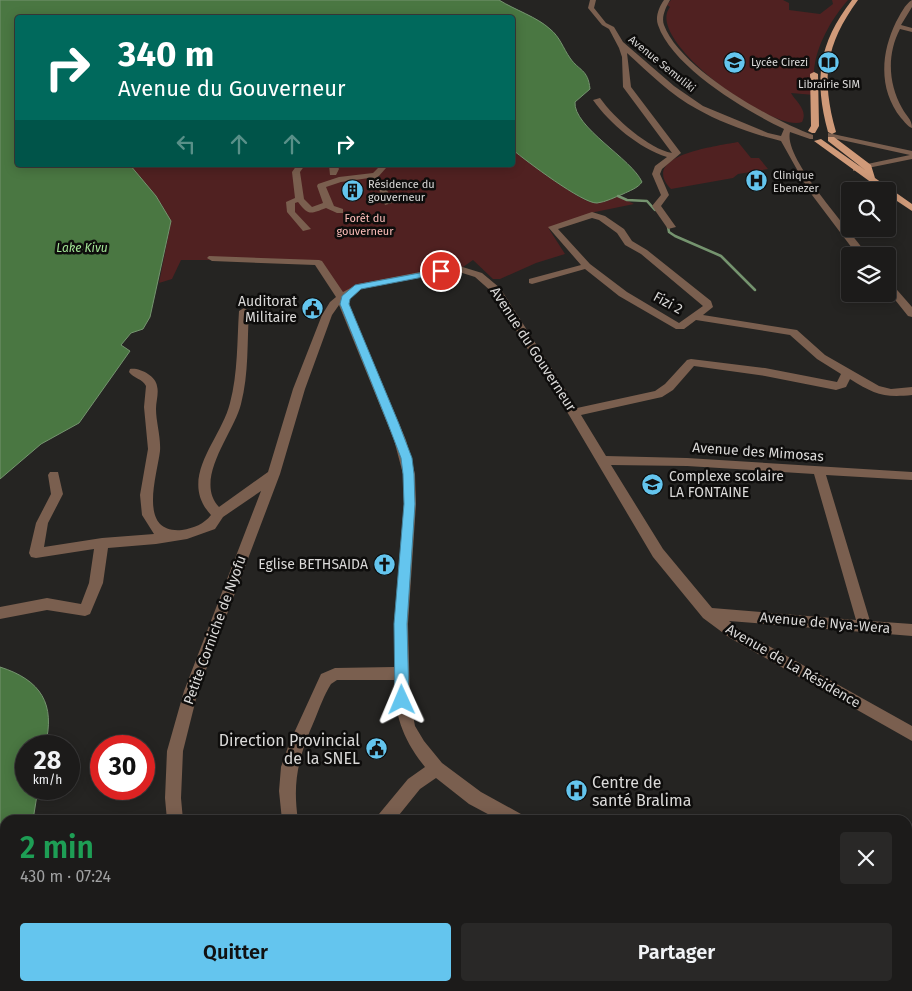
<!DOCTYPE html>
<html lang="fr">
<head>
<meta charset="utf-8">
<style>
	:root { --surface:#1c1b1a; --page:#292827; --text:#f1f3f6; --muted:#a0a1a2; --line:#3a3939; --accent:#64c5ee }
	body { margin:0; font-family:"Fira Sans",sans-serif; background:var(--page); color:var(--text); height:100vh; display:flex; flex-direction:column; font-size:19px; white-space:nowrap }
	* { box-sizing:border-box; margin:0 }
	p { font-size:16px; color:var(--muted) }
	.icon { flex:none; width:28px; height:28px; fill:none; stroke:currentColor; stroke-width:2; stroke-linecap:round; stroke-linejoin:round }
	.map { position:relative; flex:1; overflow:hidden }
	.side { position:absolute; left:0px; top:815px; width:912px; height:176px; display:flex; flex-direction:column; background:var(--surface); border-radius:15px 15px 0 0; box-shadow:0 2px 12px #0003,0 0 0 1px var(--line) }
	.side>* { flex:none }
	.guide { position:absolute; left:15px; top:15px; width:500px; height:152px; border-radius:5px; box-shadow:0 2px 12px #0003,0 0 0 1px var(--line); background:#00695c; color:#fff; overflow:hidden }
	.buttons { position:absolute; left:841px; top:182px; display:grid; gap:10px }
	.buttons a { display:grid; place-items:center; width:55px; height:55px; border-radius:5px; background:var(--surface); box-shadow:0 2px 12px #0003,0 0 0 1px var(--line); font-size:25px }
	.speed { position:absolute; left:15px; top:735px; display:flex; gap:10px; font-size:25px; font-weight:700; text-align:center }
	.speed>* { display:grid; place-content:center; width:65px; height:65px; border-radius:50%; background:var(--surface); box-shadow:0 2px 12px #0003,0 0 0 1px var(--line); line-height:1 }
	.speed small { font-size:12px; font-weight:400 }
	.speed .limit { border:8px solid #d22; background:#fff; color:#111 }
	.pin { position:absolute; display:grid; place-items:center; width:42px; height:42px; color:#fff; margin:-21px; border:2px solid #fff; border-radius:50%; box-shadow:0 1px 5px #0007 }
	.me { position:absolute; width:55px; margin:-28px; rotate:359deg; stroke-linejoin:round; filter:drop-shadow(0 0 4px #0008) }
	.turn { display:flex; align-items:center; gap:18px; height:105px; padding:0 20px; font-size:22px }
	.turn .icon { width:65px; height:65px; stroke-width:2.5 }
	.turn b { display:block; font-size:35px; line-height:42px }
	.lanes { display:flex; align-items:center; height:48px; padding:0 20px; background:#0003; justify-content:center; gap:25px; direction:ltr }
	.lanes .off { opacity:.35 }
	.round { display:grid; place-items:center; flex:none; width:52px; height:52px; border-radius:5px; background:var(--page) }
	.overview { display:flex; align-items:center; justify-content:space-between; height:85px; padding:0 20px }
	h1 { font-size:30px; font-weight:600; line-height:38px; color:#1e9e55 }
	.primary-button { display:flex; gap:10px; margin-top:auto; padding:10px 20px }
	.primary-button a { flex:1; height:58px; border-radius:5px; background:var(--accent); color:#111; font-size:20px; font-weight:600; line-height:58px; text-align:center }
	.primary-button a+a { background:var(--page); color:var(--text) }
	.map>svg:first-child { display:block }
	.green { fill:#502121 }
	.water { fill:#4a7742; stroke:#75946f }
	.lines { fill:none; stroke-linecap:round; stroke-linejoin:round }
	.stream { stroke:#75946f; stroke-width:2.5 }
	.minor { fill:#7a5f4f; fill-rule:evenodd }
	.major { fill:#d09a79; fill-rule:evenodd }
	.route { fill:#64c5ee; stroke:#41809b }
	.labels { text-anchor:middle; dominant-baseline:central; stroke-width:5; stroke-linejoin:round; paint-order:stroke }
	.far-poi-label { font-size:11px; fill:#dad9d8; stroke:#0e0d0c; text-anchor:start }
	.far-street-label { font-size:11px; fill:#dad9d8; stroke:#0e0d0c }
	.far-park-label { font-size:11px; fill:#fdbdb9; stroke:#0e0d0c }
	.far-water-label { font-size:12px; font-style:italic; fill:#a3e496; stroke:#0e0d0c }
	.poi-label { font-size:14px; fill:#dad9d8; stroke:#0e0d0c; text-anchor:end }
	.street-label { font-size:14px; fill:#dad9d8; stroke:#0e0d0c }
	.near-poi-label { font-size:16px; fill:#dad9d8; stroke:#0e0d0c; text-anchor:end }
</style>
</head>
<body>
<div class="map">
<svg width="912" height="991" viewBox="0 0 912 991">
	<rect width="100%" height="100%" fill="#252422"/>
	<path class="green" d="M671,0H783L789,3V10L820,14L833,4L832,0H848C833,17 819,41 815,63C813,73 814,85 814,95L791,93C797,103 808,110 802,122C774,134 643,40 670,7L667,5Z
		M738,142L751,158H759L768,169L738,174L733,178L671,189C638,155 718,146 738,142Z
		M513,150C526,160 577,199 591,202C599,203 611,199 618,196L634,204L595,212L549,229L565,254L536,263L500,279H493L473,260L456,272L441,271L378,283L341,297L320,265L278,260H181L172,279L159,283L170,227L162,205L130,166L512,165Z"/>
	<path class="water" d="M0,0H499C515,10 537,17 550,29C560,37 563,48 570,58C579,71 588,69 590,89L575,102C573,127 632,159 642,182C638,188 629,191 623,194C615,197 606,202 597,203C583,204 525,160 513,150L512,18H18V165H130L156,196L171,221L150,317L143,329L131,333L121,345L130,351L79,423L41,444L0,479Z
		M0,667C41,680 56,704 45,746H26V789H38L33,820H5V986H78L84,991H0Z"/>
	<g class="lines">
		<path class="stream" d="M618,196L627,200L647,201L655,210
			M668,227L669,232L675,236L721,256L755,290"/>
		<path class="minor" d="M590,0H596L594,8L606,23L614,27L623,42L674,86L703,106L768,133L781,136L784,129C746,111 672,67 658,25C655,17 659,7 664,0H670C666,7 661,17 664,25C680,69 771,120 813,135V139H810L790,132C783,159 852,231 868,256H858L809,191L781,141C756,135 719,122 697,109C671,95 649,73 627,53L631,87L681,153L662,169L660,174L669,195L661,206L676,227L668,229L652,206L661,195L652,174L655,166L667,157C639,148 610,124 593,100L600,98C614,118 649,149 672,153L623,87L622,57L619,48L609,29L602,25L588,8Z
			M912,0V7L901,25L912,28V32L900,29C887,54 888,83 902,108C906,116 912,119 912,128C907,126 905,122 901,118C878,89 881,53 896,22C900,15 905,4 912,0Z
			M828,133L912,151V159L853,171V167L910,155L828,137Z
			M297,165H305L300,172L304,199L312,207L323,203L317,186L318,184L339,177L373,173L378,168L377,165H385L386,168L378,177L386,187L392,203L385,205L378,187L369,178L341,182L326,187L334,206L343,209V213H337L326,208C310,214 309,216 298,202L295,203V212L311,229L303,231L287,212L286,202L295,198L292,172Z
			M329,165H337L339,169L336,175H330Z
			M592,212L605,216L624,229L632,241L647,250L711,301L713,307L703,315L797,330L825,355L879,386L891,389L912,387V395C883,398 874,394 850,379L846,387L836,390L765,376L694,366L673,390L662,397L581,415L606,456L687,458L912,472V480L826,475L870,621L912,624V636L729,621L740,630L912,726V741L730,638L703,618L653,557L569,415L492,292L475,277L456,271L361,289L350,299L349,304L406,440L415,474L416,504L408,624L410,700L415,726L424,741L442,763L481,792L521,814L523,820H499L469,804L436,778L420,789L395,820H377L379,814L408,779L425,767C402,738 395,716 394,680H337L331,684C324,695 320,707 315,719C299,756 292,780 298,820H282L279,791L281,767L289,744L321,674L335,668L394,667V624L404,504L403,474L394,440L339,305L332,315L305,389L280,474L198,691L183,751L181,798L183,820H167L165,798L167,751L184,691L261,491L223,517L215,529L187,539L156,544L108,548L103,583L90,614L85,616L47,610L0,619V607L47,598L81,604L89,583L94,549L36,558L31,557L29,553L36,523L51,494L48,475L50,472H58L63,494L48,523L44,547L102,538L154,534L142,515L140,495L148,449L144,407L146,386C143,379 133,378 129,372L130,369C139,367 156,376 157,386C159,393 156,401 156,409C156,422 161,437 160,451C157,476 137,534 182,530C194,528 204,524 211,515C177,478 221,440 230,403C238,373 237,341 239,311L244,308L249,311C247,341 249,374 241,404C234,433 193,479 219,507L268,472L293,389L322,315L330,302L336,297L315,265L212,261L207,258L209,256L319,260L322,261L343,292L358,284L456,265L482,273L500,288L577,408L655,391L665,384L687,360L691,359L765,368L837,382L841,374L817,359L790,335L696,320L684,329H676L619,296L585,269L532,284L529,283V279L581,265L548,227ZM592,218L599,220L617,233L625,245L641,254L703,306L679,323L627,292L590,264L558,229ZM611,465L687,466L814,474L856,620L712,608L663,549Z
			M888,282L891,283L912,307V317L908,316L888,291Z
			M908,962L912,963V983L908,981Z
			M266,986H288L290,991H268Z"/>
		<path class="major" d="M852,0H858C825,45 821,78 836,132L832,134L828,132C814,79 818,44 852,0Z
			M814,72L818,74L819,126L815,133H812L808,131L811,126L810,74Z
			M828,137H834L871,165L875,178L912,204V211L888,195V191H883L814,141L821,139L865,170L828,141Z"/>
	</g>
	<path class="route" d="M441,269L445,271L444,273L361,289L350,299L349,304L399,424L412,458L414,474L415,504L407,624L409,700L407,705L402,707L397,705L395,700L394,624L404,504L403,474L401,458L388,424L340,304L342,296L355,285Z"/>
	<defs>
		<symbol id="school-disc" viewBox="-11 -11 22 22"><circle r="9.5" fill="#64c5ee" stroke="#0e0d0c"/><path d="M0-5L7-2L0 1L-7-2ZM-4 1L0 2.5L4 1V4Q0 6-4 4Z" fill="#111"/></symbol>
		<symbol id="library-disc" viewBox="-11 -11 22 22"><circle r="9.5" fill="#64c5ee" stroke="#0e0d0c"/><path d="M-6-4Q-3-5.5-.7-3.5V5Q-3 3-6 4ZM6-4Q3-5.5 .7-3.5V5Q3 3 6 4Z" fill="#111"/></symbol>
		<symbol id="hospital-disc" viewBox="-11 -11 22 22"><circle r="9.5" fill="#64c5ee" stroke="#0e0d0c"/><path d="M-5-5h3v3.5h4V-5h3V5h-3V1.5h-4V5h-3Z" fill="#111"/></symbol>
		<symbol id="building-disc" viewBox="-11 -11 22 22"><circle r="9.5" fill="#64c5ee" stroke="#0e0d0c"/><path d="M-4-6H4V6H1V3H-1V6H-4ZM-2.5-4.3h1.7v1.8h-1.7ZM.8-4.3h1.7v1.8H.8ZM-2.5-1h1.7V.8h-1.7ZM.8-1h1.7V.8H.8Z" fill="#111"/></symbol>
		<symbol id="civic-disc" viewBox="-11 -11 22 22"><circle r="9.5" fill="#64c5ee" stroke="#0e0d0c"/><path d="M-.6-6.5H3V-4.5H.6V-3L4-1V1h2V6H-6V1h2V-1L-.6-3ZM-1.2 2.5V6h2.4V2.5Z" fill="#111"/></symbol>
		<symbol id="church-disc" viewBox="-11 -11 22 22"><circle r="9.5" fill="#64c5ee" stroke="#0e0d0c"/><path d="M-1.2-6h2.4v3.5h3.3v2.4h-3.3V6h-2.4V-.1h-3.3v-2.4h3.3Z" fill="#111"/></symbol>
	</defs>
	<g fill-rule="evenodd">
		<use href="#school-disc" x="722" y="50" width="25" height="25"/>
		<use href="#library-disc" x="816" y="50" width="25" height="25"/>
		<use href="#hospital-disc" x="744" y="168" width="25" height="25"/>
		<use href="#building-disc" x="340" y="178" width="25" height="25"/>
		<use href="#civic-disc" x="300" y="296" width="25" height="25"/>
		<use href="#school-disc" x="640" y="472" width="25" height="25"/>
		<use href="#church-disc" x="372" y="552" width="25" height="25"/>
		<use href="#civic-disc" x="364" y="736" width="25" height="25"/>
		<use href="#hospital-disc" x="564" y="778" width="25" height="25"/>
	</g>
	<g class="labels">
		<g class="far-poi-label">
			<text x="751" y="62">Lycée Cirezi</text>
			<text x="829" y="84" text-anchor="middle">Librairie SIM</text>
			<text x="773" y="175">Clinique<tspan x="773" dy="13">Ebenezer</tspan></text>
			<text x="368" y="184">Résidence du<tspan x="368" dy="13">gouverneur</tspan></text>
		</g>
		<g class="far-street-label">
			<text transform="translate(662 64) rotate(39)">Avenue Semuliki</text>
		</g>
		<g class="far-park-label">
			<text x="365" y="218">Forêt du<tspan x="365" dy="13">gouverneur</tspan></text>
		</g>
		<g class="far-water-label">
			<text x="82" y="248">Lake Kivu</text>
		</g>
		<g class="poi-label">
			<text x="297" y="301">Auditorat<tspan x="297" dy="16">Militaire</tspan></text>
			<text x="669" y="476" text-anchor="start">Complexe scolaire<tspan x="669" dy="16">LA FONTAINE</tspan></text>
			<text x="368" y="564">Eglise BETHSAIDA</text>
		</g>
		<g class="street-label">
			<text transform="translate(668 303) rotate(29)">Fizi 2</text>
			<text transform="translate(533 349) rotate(57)">Avenue du Gouverneur</text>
			<text transform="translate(758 452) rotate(4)">Avenue des Mimosas</text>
			<text transform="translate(825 623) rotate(5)">Avenue de Nya-Wera</text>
			<text transform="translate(215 630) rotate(-70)">Petite Corniche de Nyofu</text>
			<text transform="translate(793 666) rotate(30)">Avenue de La Résidence</text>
		</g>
		<g class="near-poi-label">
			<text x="360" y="740">Direction Provincial<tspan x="360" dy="18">de la SNEL</tspan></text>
			<text x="592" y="782" text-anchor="start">Centre de<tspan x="592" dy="18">santé Bralima</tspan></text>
		</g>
	</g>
</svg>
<div class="buttons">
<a><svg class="icon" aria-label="search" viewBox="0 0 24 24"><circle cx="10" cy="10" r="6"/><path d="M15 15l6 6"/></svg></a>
<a><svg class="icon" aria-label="layers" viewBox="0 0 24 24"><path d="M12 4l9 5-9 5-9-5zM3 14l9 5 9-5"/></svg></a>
</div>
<div class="speed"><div>28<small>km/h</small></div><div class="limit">30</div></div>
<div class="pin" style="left:441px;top:271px;background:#d93025"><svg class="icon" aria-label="arrive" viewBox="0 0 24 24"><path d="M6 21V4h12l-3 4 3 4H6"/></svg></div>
<svg class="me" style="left:402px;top:700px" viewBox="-20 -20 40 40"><path d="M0-17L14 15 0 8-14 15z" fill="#64c5ee" stroke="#fff" stroke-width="4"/></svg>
<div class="guide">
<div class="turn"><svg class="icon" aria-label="right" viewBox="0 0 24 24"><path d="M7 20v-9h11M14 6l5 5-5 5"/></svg><div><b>340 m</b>Avenue du Gouverneur</div></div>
<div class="lanes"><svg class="icon off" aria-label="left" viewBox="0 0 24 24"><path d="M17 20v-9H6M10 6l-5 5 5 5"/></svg><svg class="icon off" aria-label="ahead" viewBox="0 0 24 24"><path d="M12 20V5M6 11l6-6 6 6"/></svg><svg class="icon off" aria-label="ahead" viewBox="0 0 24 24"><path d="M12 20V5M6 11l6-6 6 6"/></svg><svg class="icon" aria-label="right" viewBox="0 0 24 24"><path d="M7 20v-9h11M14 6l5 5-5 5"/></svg></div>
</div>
<section class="side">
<div class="overview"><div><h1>2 min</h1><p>430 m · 07:24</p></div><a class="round"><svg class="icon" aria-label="close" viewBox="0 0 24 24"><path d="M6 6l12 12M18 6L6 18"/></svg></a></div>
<div class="primary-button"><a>Quitter</a><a>Partager</a></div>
</section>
</div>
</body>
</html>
